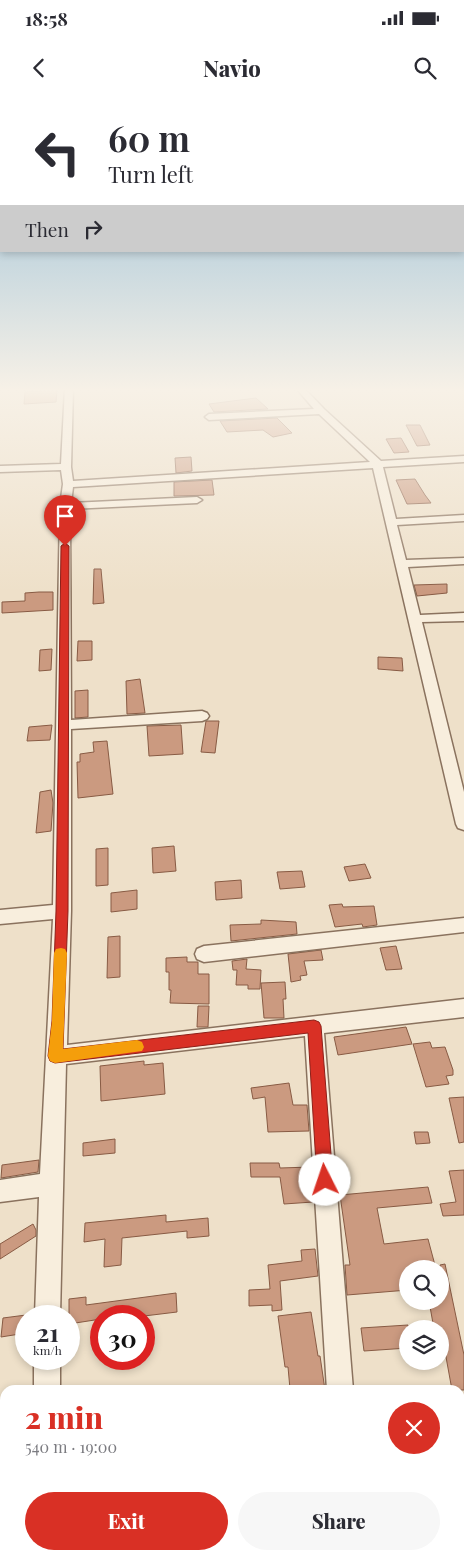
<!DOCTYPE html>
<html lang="en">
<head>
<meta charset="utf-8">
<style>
	:root { --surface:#fff; --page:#f7f7f7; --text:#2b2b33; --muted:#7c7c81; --accent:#d93025 }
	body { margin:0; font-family:"Playfair Display",serif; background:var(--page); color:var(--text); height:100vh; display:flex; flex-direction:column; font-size:19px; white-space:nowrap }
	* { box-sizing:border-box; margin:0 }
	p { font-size:16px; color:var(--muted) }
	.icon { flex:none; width:28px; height:28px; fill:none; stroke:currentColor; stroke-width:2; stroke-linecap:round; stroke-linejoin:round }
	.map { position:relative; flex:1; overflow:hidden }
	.details { position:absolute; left:0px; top:1285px; width:465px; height:175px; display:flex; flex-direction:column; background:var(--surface); border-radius:15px 15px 0 0; box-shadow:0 2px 8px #0003 }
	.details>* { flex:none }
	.hud { position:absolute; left:0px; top:0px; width:465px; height:152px; box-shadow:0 2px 8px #0003; background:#fff; color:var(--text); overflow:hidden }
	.buttons { position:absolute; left:399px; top:1160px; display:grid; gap:10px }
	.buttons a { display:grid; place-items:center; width:50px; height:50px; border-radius:50%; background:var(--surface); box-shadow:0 2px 8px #0003; font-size:25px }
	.speed { position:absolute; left:15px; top:1205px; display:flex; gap:10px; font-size:25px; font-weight:700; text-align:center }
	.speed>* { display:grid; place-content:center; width:65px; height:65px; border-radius:50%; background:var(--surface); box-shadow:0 2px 8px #0003; line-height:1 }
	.speed small { font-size:12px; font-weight:400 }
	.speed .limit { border:8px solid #d22; background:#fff; color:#111 }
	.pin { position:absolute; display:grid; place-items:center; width:42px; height:42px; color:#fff; margin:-51px -21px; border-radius:50% 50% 50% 0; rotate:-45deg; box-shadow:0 0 5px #0007 }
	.pin .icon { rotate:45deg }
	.me { position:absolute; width:55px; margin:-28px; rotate:356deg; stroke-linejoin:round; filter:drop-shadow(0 0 4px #0008) }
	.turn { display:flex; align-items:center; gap:18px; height:105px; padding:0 25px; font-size:22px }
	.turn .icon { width:65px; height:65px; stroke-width:2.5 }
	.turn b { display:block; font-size:35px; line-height:42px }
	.then { display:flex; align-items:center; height:48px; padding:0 25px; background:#0003; gap:10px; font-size:19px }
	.round { display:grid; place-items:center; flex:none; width:52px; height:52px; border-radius:26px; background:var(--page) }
	.overview { display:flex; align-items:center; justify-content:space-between; height:85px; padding:0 25px }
	h1 { font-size:30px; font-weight:800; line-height:38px; color:var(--accent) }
	.primary-button { display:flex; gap:10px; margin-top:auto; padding:10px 25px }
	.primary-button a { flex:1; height:58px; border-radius:30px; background:var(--accent); color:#fff; font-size:20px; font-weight:800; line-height:58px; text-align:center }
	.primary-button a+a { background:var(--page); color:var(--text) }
	.status { display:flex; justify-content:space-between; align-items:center; height:35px; padding:0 25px; background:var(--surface); direction:ltr }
	.status svg { height:14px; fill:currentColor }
	header { display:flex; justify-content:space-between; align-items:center; height:65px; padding:0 25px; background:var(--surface); font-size:22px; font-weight:800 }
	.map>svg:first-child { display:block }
	.building { fill:#cb9a80; stroke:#885b44 }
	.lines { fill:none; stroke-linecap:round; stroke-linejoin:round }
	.minor-casing { stroke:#8a725e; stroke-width:3 }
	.minor { fill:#f8eedd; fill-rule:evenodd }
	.route { fill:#d93025; stroke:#8d1f18 }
	.slow { fill:#f59e0b }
</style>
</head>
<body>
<div class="status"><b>18:58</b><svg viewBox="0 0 49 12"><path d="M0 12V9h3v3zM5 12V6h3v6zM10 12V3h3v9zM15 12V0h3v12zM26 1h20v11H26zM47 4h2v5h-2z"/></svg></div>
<header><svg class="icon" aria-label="back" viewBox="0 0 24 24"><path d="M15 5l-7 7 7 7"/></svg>Navio<svg class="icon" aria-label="search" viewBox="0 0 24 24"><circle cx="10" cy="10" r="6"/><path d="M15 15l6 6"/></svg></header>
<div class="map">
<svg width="464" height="1460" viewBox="0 0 464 1460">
	<rect width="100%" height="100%" fill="#eee0c9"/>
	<path class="building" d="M57,290L56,302L24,304L25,292Z
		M256,298L268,309L214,312L209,304Z
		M277,318L292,333L273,337L263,330L227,332L220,321Z
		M406,325H420L430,345L417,346Z
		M401,338L409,352L394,353L386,339Z
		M191,357L192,371L176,373L175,358Z
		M415,379L425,395L431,403L407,404L396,380Z
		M212,380L214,395L174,396V382Z
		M94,469H101L104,503L93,504Z
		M447,484V493L417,496L414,485Z
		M39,492H53V510L2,513V502L25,501V493Z
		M78,541H92V560L77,561Z
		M52,549L51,570L39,571L40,550Z
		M378,557L402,558L403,571L378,569Z
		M140,579L145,613L127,614L126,581Z
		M88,590V617L75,618V591Z
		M206,621H219L215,653L201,652Z
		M52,625L50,640L27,641L29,627Z
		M181,625L183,654L149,656L147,626Z
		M107,641L113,694L78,698L77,662H80V654L94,652L93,642Z
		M51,690L53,703L51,731L36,733L40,692Z
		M174,746L176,771L153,773L152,748Z
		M108,748V785L96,786V749Z
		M365,764L371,778L349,781L344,767Z
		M302,771L305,787L280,789L277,772Z
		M241,780L242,798L216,800L215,782Z
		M137,790V809L111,812V793Z
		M342,804L343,807L374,806L377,825L363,827L362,824L335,827L329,805Z
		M261,820L296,822L297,834L231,841L230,825L261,824Z
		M120,836V877L107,878L108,837Z
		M396,846L402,869L386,870L380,848Z
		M321,850L323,860L304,861L307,875L300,876L301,880L291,882L288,854Z
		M187,857V862H198V874H209V904L170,903L171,890H169V872H166V858Z
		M247,859L246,869L261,870L260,889H248V885H236L237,870H233L232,861Z
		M285,882L286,899H283L284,918H264L261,883Z
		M198,906H209L208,927H197Z
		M406,927L412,944L338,955L334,937Z
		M430,942L432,948L445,947L453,970V975L446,976L449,984L426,987L413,944Z
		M144,961V965L163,963L165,994L101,1001L100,966Z
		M289,983L293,1005H307L309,1031L268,1032L265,997L253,999L251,988Z
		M464,997V1042L459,1043L449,998Z
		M414,1032H428L430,1043L416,1044Z
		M115,1039V1053L83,1056V1043Z
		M39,1060L38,1072L1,1078L2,1065Z
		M250,1063H279L280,1068L311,1067L312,1081H310L313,1102L284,1104L280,1077H251Z
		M464,1070V1115L443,1116L440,1104L456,1102L449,1071Z
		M428,1087L432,1103L377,1108L384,1144L428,1139L436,1169H408V1190L347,1195L345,1165H350L340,1095Z
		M166,1115V1122L208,1118L209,1136L187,1138V1131L122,1138L121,1165L104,1167L105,1139L84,1142L85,1123Z
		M33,1124L36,1130V1136L0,1159V1144Z
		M315,1149L318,1176L280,1181L282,1210L272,1211V1205L249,1206V1190L270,1189L268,1165L302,1161L301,1150Z
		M445,1164L464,1255V1290H452L444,1246H440V1229H434L429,1201H440V1165Z
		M176,1193L177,1212L144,1216H101V1219L69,1224V1199L86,1197V1205Z
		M311,1212L318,1256H320L325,1290L290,1289L288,1267H285L278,1216Z
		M26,1215V1233L1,1237L3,1218Z
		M408,1225V1248L364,1251L361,1228Z"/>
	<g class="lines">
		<defs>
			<path id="minor" d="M65,288H73L71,367L73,381L370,362L319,314L209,320L205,317L209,314L314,309L296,288H304L324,309L381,361L464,356V362L383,367L396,419L464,415V421L397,425L406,460L464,458V464L408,467L420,515L464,513V521L422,522L464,692V730L458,728L456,724L373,368L73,387L71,403L197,397L202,400L197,403L70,409L71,620L202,611L207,613L209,616L207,619L202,621L71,629V811L67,945L464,899V917L324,933L353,1290H327L305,936L66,964L60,1216H35L39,1097L0,1102V1080L40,1074L53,819L0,824V810L53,805L60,406L63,384L61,370L0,372V366L61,364Z
				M464,818V832L204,862L197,859L195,854L197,849L204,846Z
				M34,1259H60V1290H34Z
				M28,1455H58V1460H28Z"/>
		</defs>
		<use href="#minor" class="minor-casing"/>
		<use href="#minor" class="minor"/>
	</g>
	<linearGradient id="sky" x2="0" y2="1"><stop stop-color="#8fbad5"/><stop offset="0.59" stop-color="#f7f1e7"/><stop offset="1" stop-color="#f7f1e7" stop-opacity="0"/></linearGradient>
	<rect width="464" height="492" fill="url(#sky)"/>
	<path class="route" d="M65,443L69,446L68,811L63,949L314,920L319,922L321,926L333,1080L331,1085L325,1087L319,1085L317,1080L308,933L55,963L50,961L48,956L52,921L56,811L61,446Z"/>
	<path class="slow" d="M61,848L65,849L67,853L63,949L137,940L142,942L144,947L142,951L55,963L50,961L48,956L52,921L54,853L56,849Z"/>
</svg>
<div class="buttons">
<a><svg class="icon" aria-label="search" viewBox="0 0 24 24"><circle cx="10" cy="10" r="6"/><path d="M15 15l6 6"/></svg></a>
<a><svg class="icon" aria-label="layers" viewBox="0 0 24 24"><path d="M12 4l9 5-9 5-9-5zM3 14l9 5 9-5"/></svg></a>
</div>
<div class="speed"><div>21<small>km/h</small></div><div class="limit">30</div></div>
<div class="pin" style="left:65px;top:446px;background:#d93025"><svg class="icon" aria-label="arrive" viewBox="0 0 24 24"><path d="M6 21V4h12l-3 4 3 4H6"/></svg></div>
<svg class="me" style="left:325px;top:1080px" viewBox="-20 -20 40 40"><circle r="19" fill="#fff"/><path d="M0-13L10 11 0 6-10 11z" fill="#d93025"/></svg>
<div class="hud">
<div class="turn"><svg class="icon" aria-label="left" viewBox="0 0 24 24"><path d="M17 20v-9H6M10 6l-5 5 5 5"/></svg><div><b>60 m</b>Turn left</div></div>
<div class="then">Then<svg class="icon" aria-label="right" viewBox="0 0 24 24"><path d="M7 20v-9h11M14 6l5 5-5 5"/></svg></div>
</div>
<section class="details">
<div class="overview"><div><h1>2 min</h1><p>540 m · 19:00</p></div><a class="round" style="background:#d93025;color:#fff"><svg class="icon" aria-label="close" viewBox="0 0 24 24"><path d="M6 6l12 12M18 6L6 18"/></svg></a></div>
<div class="primary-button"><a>Exit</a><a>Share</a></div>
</section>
</div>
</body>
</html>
